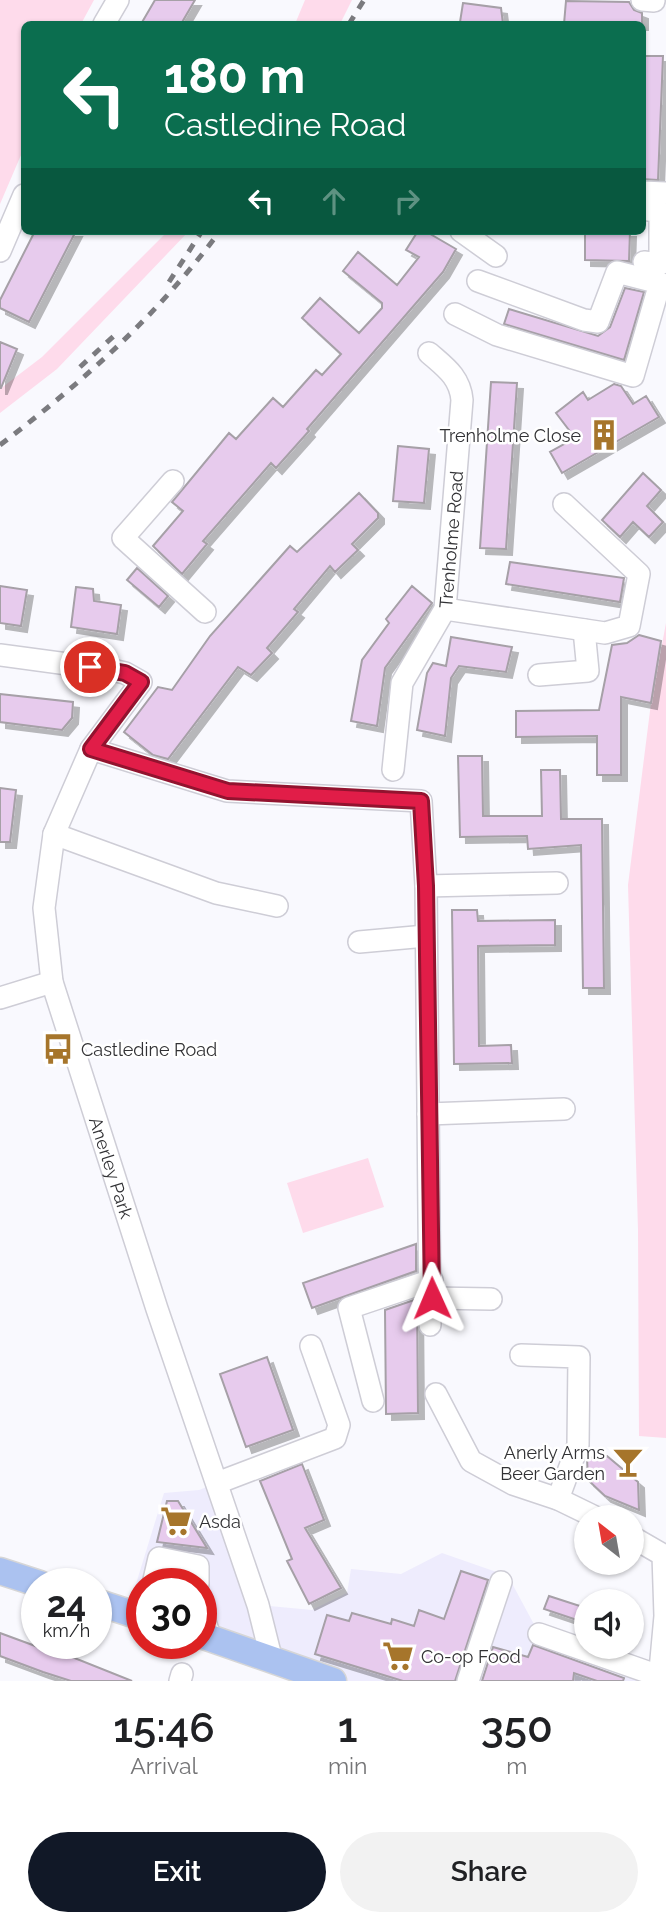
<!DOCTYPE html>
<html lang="en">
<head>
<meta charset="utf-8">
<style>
	:root { --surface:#fff; --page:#f2f2f2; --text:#202124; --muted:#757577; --accent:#111827 }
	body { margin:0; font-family:Raleway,sans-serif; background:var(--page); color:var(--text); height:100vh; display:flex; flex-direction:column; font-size:26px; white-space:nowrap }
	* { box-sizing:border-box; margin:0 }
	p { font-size:23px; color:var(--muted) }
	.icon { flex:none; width:38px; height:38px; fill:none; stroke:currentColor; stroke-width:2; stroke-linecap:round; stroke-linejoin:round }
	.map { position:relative; height:1681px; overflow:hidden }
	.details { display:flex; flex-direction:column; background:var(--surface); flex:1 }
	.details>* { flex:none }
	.top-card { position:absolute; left:21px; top:21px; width:625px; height:214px; border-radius:10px; box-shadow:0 2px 5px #0004; background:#0b6e4f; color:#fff; overflow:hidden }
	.needle { width:46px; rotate:329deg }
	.controls { position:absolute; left:574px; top:1505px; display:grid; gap:14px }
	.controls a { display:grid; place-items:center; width:70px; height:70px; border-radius:50%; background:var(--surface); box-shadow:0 2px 5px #0004; font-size:35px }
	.speed { position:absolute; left:21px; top:1568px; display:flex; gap:14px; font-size:35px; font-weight:700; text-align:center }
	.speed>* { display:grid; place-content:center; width:91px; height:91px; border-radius:50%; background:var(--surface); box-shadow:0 2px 5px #0004; line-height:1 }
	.speed small { font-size:18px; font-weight:400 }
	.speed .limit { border:10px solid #d22; background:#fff; color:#111 }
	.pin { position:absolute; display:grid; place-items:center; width:60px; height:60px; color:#fff; margin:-30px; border:4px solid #fff; border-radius:50%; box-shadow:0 2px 7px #0007 }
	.me { position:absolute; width:77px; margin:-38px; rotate:359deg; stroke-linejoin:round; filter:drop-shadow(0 0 5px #0008) }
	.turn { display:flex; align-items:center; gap:24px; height:147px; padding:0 28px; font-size:32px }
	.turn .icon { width:91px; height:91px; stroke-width:2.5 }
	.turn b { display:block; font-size:49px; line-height:60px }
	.lanes { display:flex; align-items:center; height:66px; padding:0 28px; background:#0003; justify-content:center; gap:35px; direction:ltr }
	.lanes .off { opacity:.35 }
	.eta { display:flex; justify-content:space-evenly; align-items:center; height:119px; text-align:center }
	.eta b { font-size:42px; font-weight:600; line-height:49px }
	.button { display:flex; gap:14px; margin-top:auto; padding:14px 28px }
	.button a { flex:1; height:80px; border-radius:42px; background:var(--accent); color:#fff; font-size:28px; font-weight:600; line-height:80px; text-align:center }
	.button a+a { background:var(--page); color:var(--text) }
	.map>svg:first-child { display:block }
	.built { fill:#eeecfd }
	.green { fill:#fedbeb }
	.building { fill:#e7cbed; stroke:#a6a0a7; stroke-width:2; filter:url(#shadow) }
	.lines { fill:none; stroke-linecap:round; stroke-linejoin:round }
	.minor-casing { stroke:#cecdd6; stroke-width:24 }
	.major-casing { stroke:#d6d6d7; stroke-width:29 }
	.minor { stroke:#fff; stroke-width:21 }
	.major { stroke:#abc2f0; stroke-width:26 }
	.rail { stroke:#7b7b7f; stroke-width:5; stroke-dasharray:9 9; stroke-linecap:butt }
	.route-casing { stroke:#92132f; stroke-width:18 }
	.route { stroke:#e11d48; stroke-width:12 }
	.labels { text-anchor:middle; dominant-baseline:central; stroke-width:5; stroke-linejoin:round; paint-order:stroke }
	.poi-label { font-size:18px; fill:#323235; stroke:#fff; text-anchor:start }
	.street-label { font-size:18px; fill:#323235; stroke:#fff }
</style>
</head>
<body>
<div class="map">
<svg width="666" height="1681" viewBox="0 0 666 1681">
	<defs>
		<filter id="shadow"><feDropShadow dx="6" dy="6" stdDeviation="0" flood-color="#0004"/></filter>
	</defs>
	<rect width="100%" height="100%" fill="#f9f9fe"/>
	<path class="built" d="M217,1483L259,1605L312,1610L347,1593L351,1569L401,1574L442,1553L508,1576L536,1628L658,1681H333L201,1636V1584H142V1617L122,1610L135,1587L164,1493L199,1490Z"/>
	<path class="green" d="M0,0H94L81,24H24V148L0,204Z
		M305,0H352L340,24H295Z
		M168,231H189L57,369L0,413V389L42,357Z
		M666,623V1438L639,1436L638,1230L628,885L651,703Z
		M368,1158L384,1207L303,1233L287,1183Z"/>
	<path class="building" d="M155,0H195L181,24H141Z
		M566,1L629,2L634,10L642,13V24H564Z
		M463,3L501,8L503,24L460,22Z
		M642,56H663L658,180L642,179Z
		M35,231H76L29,322L0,308V300Z
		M418,231H425L456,249L443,272L307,429L309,431L276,468L271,463L203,541L207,544L182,574L153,546L183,511L172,502L229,433L236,439L273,398L283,407L316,370L322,375L341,354L302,318L320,298L359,333L382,308V303L343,271L358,252L397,285L419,257L406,250Z
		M585,231H630L629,261L585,260Z
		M625,288L644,292L624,360L504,324L509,309L598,336L610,327Z
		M0,342L17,349L1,388H0Z
		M491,382L517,383L506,549L480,548Z
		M614,384L621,386L633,404L646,396L659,417L562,473L550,452L575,438L556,413L583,392L588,400Z
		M398,446L429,449L424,503L393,501Z
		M643,473L661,490L647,506L663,522L649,537L633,522L620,537L602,520Z
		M359,493L378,513V518L352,544L358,550L335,572L330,566L294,609L298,612L267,648L272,653L251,675L238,667L168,759L153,755L124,732L158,687L172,690L210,636L290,546L297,552Z
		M510,562L624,578L620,602L506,584Z
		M137,568L168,596L159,607L127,580Z
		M0,586L27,590L21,626L0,623Z
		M412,586L432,603L385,668L377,726L351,721L362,660L389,623L386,619Z
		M76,587L93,589L94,601L121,605L117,634L71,627Z
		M639,635L661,641L651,703L621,697V775H597V736L516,737V711L599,710L612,645L627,643Z
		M451,637L512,647L506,672L459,666L451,678L445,736L417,730L427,673L433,663L446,666Z
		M0,694L73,702L72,718L62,730L0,722Z
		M458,756H482L483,816H542L541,770H560L561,819H602L604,988H583L581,845L528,849L527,836L460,837Z
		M0,788L16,790L10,842H0Z
		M452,910H477L478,921L555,920V945L478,946L479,1046L511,1045L512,1063L454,1064Z
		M416,1244V1271L312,1308L303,1283Z
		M417,1299L418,1413L386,1414L385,1310Z
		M267,1357L293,1430L246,1447L220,1374Z
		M607,1456L638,1482L639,1510L605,1496L588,1480L587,1458Z
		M302,1464L324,1520L305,1528L341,1588L309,1604L287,1561L292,1559L260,1481Z
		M167,1501H178L207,1548L157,1542Z
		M461,1571L488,1580L455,1681H403L315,1654L327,1615L349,1621L352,1613L391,1624L392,1619L414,1626L419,1610L444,1619Z
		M549,1596L586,1608V1623L544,1609Z
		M0,1633L57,1654V1651L132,1681H71L43,1672L0,1656Z
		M533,1645L624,1678L623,1681H597L574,1673L573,1681H482L493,1647L528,1657Z"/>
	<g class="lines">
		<defs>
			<g id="minor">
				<path d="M642,0L654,1"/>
				<path d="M104,24L118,0"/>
				<path d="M642,192L666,193"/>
				<path d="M642,209L660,212V264L644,262"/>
				<path d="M461,231L496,256"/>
				<path d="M0,251L24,195"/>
				<path d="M455,314L497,335L633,376L660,283L617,272L598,322L584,320L478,281"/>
				<path d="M173,481L123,538L205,612"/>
				<path d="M445,609L605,633L629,626L639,574L564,504"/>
				<path id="s1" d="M0,655L112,670L125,673L141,682L91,749L54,834L44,908L52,982L157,1309L258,1605L272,1661"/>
				<path d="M539,675L588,671L584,630"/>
				<path d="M91,749L227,791L421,801L426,886L430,1325"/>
				<path id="s2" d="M393,770L402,683L445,609L462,400C460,377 445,367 429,353"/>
				<path d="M54,834L216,893L277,906"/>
				<path d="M426,886L557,883"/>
				<path d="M359,942L426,936"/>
				<path d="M0,998L52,982"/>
				<path d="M428,1114L564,1109"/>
				<path d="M432,1298L491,1299"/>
				<path d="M521,1355L579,1357L578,1445L558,1499"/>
				<path d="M436,1394L471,1461L513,1484L558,1499L595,1517"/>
				<path d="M373,1401L349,1308L432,1280"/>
				<path d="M217,1483L335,1438L339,1425L311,1346"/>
				<path d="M632,1537L663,1555L665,1616L659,1681"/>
				<path d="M155,1579L177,1584"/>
				<path d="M153,1584L159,1558L198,1566V1584"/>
				<path d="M201,1610L211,1639"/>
				<path d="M539,1634L659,1676"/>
				<path d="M180,1681L182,1674"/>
				<path d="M468,1681L501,1582"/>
			</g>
			<path id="major" d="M0,1571L40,1584
				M96,1602L142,1617
				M201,1635L333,1681"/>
		</defs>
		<use href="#minor" class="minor-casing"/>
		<use href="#major" class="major-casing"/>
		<use href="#minor" class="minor"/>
		<use href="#major" class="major"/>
		<path class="rail" d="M349,24L364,0
			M169,282L202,231
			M80,367L116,334
			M0,445C84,381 157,316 220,231"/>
	</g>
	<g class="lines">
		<defs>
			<path id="route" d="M90,667L125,673L141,682L91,749L228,791L421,801L426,886L432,1298"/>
		</defs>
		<use href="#route" class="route-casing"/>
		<use href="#route" class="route"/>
	</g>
	<defs>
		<symbol id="building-bare" viewBox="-9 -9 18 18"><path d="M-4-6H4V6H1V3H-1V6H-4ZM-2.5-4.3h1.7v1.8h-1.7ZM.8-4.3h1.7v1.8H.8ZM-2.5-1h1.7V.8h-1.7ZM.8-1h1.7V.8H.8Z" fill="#a6752b" stroke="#fff" stroke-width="2.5" paint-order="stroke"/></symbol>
		<symbol id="bus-bare" viewBox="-9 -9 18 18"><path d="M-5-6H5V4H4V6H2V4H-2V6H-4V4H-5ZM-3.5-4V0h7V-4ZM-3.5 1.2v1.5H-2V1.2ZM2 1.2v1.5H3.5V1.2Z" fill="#a6752b" stroke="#fff" stroke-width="2.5" paint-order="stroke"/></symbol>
		<symbol id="bar-bare" viewBox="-9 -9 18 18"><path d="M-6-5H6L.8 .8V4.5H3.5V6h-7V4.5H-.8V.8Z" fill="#a6752b" stroke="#fff" stroke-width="2.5" paint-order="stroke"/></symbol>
		<symbol id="supermarket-bare" viewBox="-9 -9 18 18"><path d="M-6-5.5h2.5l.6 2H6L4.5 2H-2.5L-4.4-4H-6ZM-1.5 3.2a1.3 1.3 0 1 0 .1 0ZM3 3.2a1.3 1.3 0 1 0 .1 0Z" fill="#a6752b" stroke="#fff" stroke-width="2.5" paint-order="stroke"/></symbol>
	</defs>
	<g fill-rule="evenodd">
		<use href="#building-bare" x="582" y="413" width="44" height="44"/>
		<use href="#bus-bare" x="36" y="1027" width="44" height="44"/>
		<use href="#bar-bare" x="606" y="1440" width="44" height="44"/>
		<use href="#supermarket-bare" x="154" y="1499" width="44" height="44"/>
		<use href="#supermarket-bare" x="376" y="1634" width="44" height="44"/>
	</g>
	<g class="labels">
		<g class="poi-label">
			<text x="581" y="435" text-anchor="end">Trenholme Close</text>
			<text x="81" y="1049">Castledine Road</text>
			<text x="605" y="1452" text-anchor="end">Anerly Arms<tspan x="605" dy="21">Beer Garden</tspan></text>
			<text x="199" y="1521">Asda</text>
			<text x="421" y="1656">Co-op Food</text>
		</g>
		<g class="street-label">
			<text stroke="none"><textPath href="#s2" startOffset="243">Trenholme Road</textPath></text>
			<text stroke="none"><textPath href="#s1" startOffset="665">Anerley Park</textPath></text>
		</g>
	</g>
</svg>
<div class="controls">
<a><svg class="needle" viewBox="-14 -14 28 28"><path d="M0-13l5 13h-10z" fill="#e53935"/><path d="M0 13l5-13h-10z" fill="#757577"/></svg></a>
<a><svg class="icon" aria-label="sound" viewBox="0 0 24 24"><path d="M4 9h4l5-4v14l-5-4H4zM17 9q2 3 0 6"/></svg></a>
</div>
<div class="speed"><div>24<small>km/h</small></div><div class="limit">30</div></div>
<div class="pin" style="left:90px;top:667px;background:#d93025"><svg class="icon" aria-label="arrive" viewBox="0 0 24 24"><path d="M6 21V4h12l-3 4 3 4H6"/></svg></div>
<svg class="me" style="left:432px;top:1298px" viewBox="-20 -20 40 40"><path d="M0-17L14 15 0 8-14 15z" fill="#e11d48" stroke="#fff" stroke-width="4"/></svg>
<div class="top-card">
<div class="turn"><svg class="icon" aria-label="left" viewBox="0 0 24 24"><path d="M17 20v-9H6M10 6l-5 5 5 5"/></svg><div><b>180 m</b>Castledine Road</div></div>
<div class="lanes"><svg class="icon" aria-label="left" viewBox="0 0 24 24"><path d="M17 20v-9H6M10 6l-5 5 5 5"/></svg><svg class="icon off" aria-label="ahead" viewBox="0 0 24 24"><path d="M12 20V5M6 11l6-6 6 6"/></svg><svg class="icon off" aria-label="right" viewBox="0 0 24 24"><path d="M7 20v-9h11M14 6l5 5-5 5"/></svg></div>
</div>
</div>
<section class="details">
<div class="eta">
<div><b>15:46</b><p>Arrival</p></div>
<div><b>1</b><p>min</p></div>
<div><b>350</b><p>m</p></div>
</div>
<div class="button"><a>Exit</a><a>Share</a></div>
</section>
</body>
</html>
